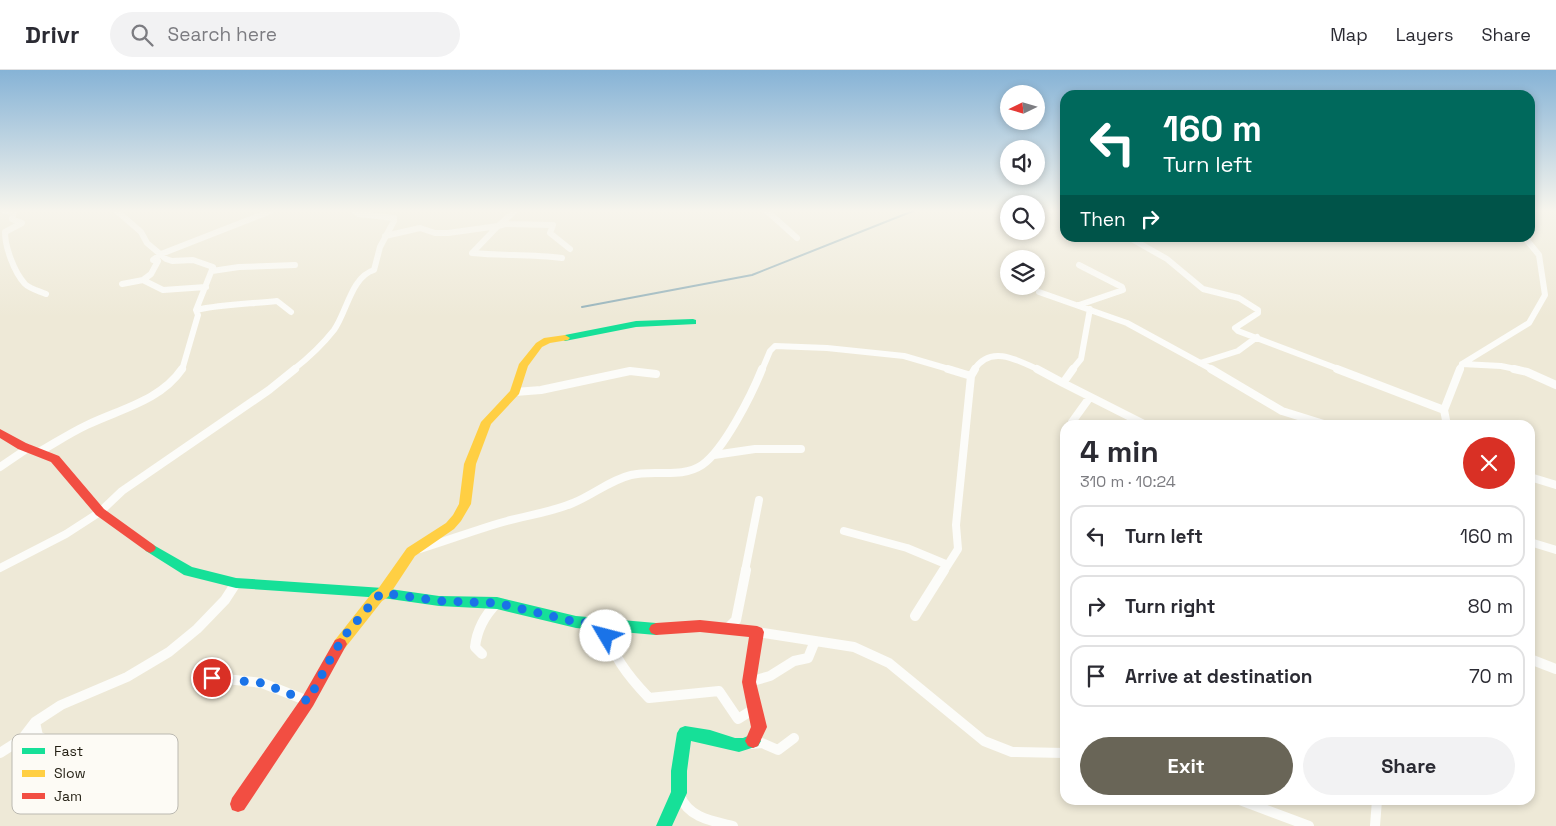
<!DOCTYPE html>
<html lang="en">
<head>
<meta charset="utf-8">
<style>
	:root { --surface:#fff; --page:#f2f2f3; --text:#2b2b33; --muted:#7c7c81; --line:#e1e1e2; --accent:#696557 }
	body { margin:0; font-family:"Space Grotesk",sans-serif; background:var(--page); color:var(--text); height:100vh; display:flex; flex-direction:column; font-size:19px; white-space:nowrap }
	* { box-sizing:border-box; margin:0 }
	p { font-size:16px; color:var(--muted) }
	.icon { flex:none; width:28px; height:28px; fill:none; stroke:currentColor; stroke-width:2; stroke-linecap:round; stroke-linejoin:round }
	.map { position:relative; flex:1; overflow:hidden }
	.side { position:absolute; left:1060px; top:350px; width:475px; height:385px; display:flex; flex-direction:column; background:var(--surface); border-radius:15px; box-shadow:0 2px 8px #0003 }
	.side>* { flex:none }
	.guide { position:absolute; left:1060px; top:20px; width:475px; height:152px; border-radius:15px; box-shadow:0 2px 8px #0003; background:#00695c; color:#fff; overflow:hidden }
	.needle { width:32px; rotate:265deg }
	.tools { position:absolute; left:1000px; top:15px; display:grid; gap:10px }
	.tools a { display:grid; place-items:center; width:45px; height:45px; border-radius:50%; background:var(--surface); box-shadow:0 2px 8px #0003; font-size:25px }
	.pin { position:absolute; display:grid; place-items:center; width:42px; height:42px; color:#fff; margin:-21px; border:2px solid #fff; border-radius:50%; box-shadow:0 1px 5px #0007 }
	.me { position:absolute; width:55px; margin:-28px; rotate:307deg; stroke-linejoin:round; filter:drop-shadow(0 0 4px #0008) }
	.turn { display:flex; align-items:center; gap:18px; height:105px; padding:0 20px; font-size:22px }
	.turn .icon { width:65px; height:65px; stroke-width:2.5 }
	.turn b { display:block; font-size:35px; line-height:42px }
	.then { display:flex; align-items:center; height:48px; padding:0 20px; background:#0003; gap:10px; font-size:19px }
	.round { display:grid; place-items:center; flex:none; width:52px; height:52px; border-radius:26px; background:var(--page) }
	.head { display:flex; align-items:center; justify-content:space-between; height:85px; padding:0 20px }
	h1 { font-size:30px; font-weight:800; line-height:38px }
	.primary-button { display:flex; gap:10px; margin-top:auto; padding:10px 20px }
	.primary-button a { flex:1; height:58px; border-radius:30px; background:var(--accent); color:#fff; font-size:20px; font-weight:800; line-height:58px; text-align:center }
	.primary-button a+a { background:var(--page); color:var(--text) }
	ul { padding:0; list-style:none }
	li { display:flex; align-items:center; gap:15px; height:62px; margin:0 10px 8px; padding:0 10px; border:2px solid var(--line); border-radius:15px }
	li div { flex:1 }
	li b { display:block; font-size:19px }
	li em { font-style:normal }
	header { display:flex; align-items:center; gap:30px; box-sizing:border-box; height:70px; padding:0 25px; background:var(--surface); border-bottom:1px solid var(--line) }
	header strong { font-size:24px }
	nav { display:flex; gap:28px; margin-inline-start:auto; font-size:18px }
	.search { width:350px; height:45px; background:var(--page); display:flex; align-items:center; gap:12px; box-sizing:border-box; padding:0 18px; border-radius:28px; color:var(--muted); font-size:19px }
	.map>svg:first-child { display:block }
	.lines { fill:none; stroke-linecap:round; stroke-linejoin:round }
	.stream { stroke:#94b2bb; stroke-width:2 }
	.street-far2 { stroke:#fcfcf9; stroke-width:6 }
	.street-far1 { stroke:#fcfcf9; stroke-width:8 }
	.street { stroke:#fcfcf9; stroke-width:10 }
	.fast { fill:#16e098; fill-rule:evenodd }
	.slow { fill:#ffcf43; fill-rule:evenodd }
	.jam { fill:#f24e42; fill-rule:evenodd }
	.route { stroke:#1a73e8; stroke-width:9; stroke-dasharray:0 16.2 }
	.key { fill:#fdfbf5; stroke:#bbb9b1; stroke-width:1 }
	.key-label { font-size:14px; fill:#221e12 }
</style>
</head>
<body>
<header>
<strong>Drivr</strong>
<div class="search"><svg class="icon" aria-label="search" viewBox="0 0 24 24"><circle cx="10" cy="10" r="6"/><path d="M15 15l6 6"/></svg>Search here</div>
<nav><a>Map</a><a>Layers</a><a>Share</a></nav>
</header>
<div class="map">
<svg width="1556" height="756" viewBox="0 0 1556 756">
	<rect width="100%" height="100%" fill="#eee9d7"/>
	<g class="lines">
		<path class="stream" d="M582,237L752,205L913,141"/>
		<path class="street-far2" d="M5,141L14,142L12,149L22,153L5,162C5,177 14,202 25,214C30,219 39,221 46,224
			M117,141L141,162L147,173L166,189L172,191L193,190L213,197L196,240L198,245L182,300
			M767,141L797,168
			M385,166L420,158L435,163H448L498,156L515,141
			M1130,168L1167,189L1203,219L1239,228L1258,240V243L1235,258L1238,261L1341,300
			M562,188C532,184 502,186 472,183L498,156L505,154L553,155L550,163L570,179
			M1079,195L1122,217L1123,220L1079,235
			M212,201L239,197L295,195
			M122,214L143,210
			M206,217L163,220L143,210L151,204L158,191L153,190L161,184L271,141
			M1039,222L1127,253L1213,300
			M196,240C223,234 250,234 277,231L291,242
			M1200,293L1238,281L1257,267
			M1462,294L1501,296L1520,300
			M293,300C307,289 323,274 334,260C347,242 351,207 374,200L380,177L394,151V148L359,144L355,141
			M762,300L770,281L775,276L827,278L904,286L952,300
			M974,300C990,274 1018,290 1039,300
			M1072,300L1081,289L1090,239
			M1460,300L1462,294L1529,253L1545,225L1539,185L1525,168"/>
		<path class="street-far1" d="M948,299L971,306
			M1037,299L1063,313L1073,299
			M1211,299L1282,341L1327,355
			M1337,299L1444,340
			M1514,299L1527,302L1556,315
			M1063,313L1144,354
			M515,322L541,320L630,301L656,304
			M1072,352L1090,327
			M1447,355L1444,340L1460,299
			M39,382C55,373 70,363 87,355C120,339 160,331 182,299
			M714,385L755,379H801
			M0,397L28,378
			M1530,407L1556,415
			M844,461L907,478L948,495
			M1530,472L1556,480
			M420,479C449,470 478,459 507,451C529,445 552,442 573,433C593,425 610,410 631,405C654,399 681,409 702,395C724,380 752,324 762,299
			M0,498L66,464L100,442L122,421L269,320L295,299
			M745,501L759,430
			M944,501L958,479L956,455L971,306L975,299"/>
		<path class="street" d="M915,546L944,500
			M603,554C612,585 627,605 649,628L719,621L738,649L754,639
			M728,558L736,550L746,500
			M757,562L854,577L889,593L984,671L1012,682L1065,683
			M482,584L475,577C477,559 484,546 497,533
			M1530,589L1556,599
			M198,606L262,613L308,631
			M749,612L770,606L794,591L808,588L815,571
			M35,652L38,666L59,677L72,688L90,723L98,727L129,732
			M751,674L762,673L778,680L794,668
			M0,683L22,669L35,652L61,635L127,607L169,582L197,559L225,530L236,513
			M680,726C689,748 712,751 733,756
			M1240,730L1309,756
			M1375,756L1377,730"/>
		<path class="fast" d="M693,249L696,250V254L636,257L565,271L560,268L565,265L636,251Z
			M150,473L192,497L236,508L383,518L439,526L497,527L576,546L656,553L661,555L663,559L661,563L656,565L576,558L497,539L439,536L383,528L236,518L184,505L146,481L144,478L146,475Z
			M685,656L710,660L735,668H743L753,664L758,666L761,671L758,676L739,682L691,671L687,701V723L672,756H656L671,722V701L677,663L680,658Z"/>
		<path class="slow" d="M565,265L570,268L568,270L550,273L542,277L528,296L519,324L491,354L476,394L471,434L461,451L454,459L415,486L388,527L382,531L345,578L340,580L335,578L333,574L335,570L372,523L378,519L407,478L446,453L453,445L459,434L464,394L481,352L510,321L519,294L536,273L544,268Z"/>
		<path class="jam" d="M0,359L26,373L59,386L104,439L154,475L156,478L154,481L150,483L146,481L96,445L51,392L18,379L0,368Z
			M700,550L757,556L762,558L764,562L756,612L767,657L758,676L753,678L748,676L745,671L751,657L742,612L749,567L700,562L656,565L651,563L649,559L651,555L656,553Z
			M340,568L345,570L347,574L313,636L244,740L238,742L232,740L230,734L232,728L303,626L335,570Z"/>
	</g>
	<linearGradient id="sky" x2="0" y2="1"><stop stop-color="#86b3d6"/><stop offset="0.57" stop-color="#f7f5ed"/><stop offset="1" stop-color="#f7f5ed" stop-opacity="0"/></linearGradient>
	<rect width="1556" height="247" fill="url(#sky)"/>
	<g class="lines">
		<path class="route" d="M212,608L262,613L308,631L333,584L346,564L377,527L383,523L439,531L497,533L576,552L603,554L606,566"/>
	</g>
	<rect x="12" y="664" width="166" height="80" rx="8" class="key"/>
	<rect x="22" y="678" width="23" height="6" fill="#16e098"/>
	<rect x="22" y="700" width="23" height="7" fill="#ffcf43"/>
	<rect x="22" y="723" width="23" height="6" fill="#f24e42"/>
	<g class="key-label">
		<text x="54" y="686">Fast</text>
		<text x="54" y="708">Slow</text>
		<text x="54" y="731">Jam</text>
	</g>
</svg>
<div class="tools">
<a><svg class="needle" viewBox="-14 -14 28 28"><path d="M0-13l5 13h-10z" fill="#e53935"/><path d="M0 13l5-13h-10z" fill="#7c7c81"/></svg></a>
<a><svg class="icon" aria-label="sound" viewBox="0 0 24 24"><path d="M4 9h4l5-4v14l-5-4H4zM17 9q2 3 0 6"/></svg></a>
<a><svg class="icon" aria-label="search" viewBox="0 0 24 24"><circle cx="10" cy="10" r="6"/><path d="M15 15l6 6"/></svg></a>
<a><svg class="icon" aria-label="layers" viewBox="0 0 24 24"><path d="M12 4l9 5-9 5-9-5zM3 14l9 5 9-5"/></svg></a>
</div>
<div class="pin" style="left:212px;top:608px;background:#d93025"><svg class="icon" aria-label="arrive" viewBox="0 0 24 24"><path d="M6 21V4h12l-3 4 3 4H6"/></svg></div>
<svg class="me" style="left:606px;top:566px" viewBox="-20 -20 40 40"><circle r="19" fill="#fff"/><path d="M0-13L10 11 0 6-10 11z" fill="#1a73e8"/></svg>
<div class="guide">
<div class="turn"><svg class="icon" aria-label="left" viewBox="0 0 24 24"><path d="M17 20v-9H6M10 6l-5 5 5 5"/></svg><div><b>160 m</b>Turn left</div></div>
<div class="then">Then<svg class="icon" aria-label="right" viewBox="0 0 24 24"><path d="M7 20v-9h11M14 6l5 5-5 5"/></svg></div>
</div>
<section class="side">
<div class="head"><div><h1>4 min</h1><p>310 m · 10:24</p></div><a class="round" style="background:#d93025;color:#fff"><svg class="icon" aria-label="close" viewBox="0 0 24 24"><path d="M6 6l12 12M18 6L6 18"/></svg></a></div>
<ul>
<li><svg class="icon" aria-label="left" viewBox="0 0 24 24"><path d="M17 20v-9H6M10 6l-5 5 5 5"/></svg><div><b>Turn left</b></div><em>160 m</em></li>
<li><svg class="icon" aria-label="right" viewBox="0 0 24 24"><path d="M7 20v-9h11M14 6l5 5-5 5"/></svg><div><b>Turn right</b></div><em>80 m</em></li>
<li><svg class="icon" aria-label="arrive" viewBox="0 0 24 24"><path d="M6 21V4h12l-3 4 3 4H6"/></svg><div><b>Arrive at destination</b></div><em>70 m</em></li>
</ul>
<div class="primary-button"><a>Exit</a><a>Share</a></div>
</section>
</div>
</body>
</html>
